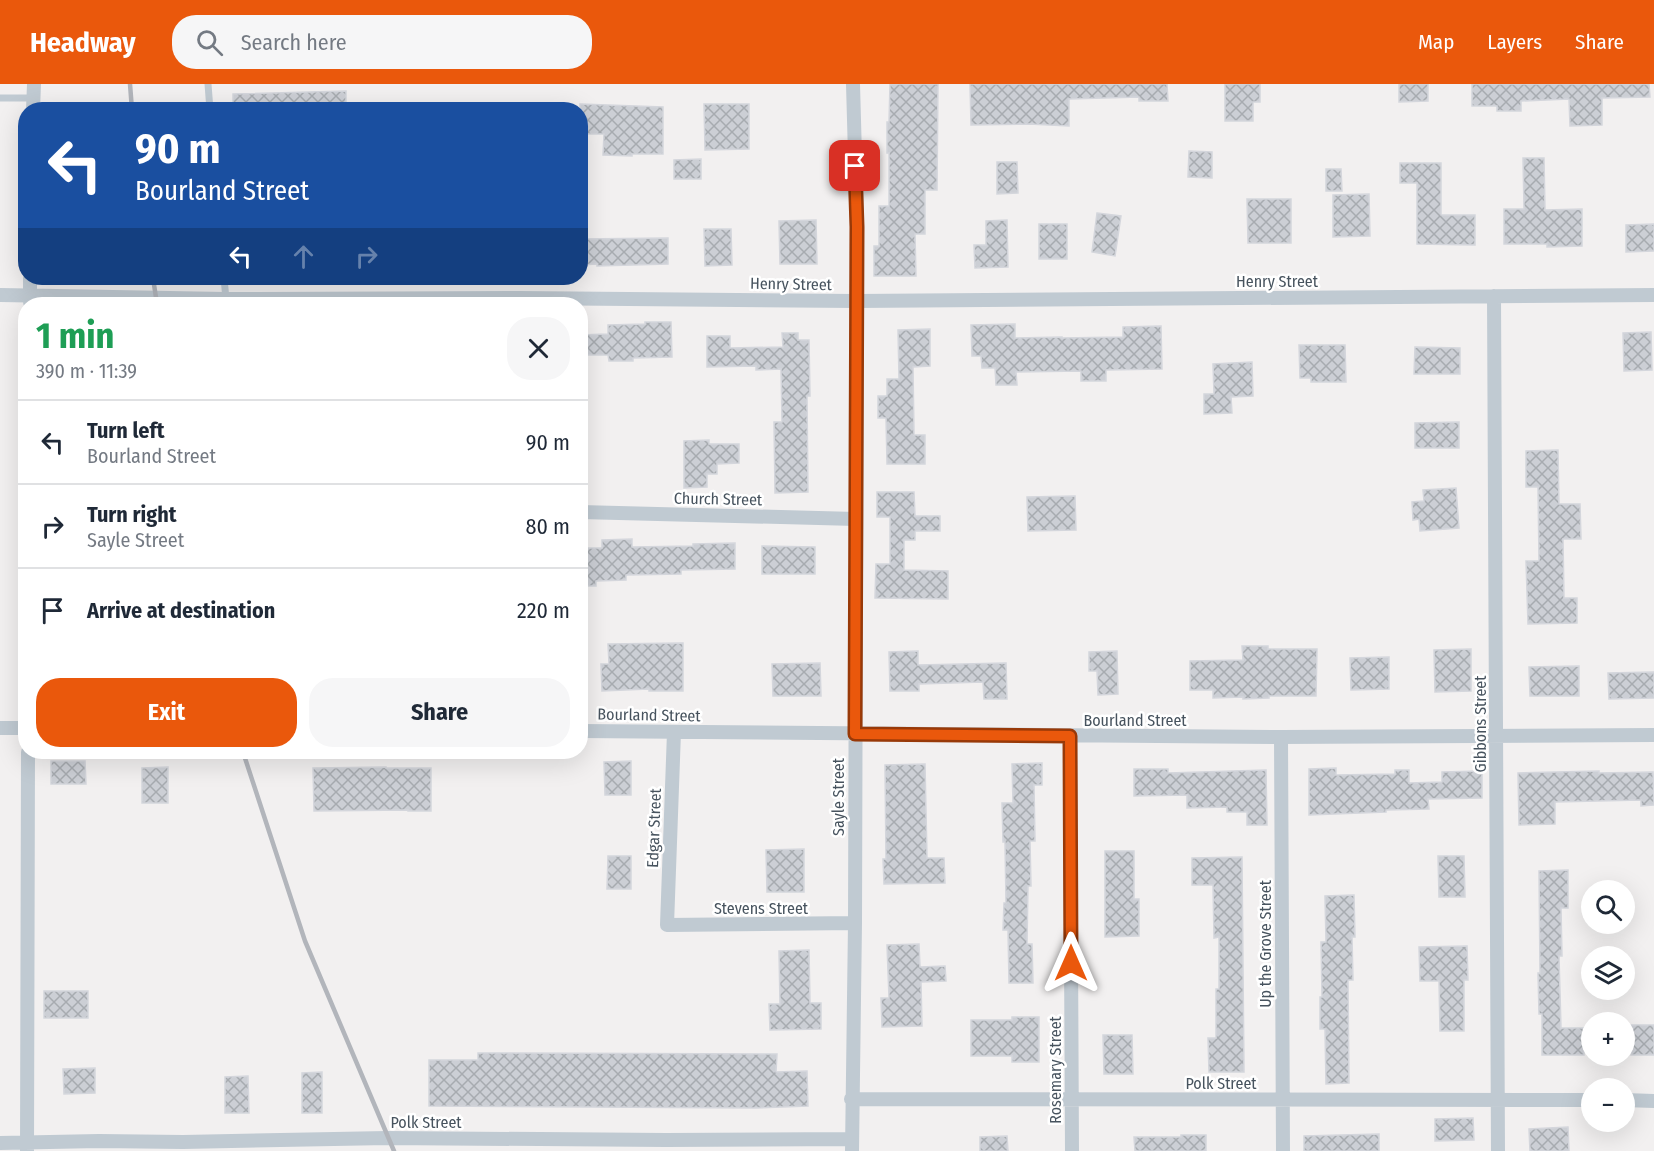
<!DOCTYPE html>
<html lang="en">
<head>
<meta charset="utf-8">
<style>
	:root { --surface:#fff; --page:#f6f6f7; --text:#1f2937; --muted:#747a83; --line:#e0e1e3; --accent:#ea580c }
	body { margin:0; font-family:"Fira Sans Condensed",sans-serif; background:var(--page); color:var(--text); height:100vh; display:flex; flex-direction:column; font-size:22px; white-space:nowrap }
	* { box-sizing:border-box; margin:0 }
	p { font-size:20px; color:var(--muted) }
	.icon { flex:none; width:33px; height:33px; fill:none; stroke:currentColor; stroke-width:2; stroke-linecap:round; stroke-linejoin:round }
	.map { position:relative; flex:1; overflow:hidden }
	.panel { position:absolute; left:18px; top:213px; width:570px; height:462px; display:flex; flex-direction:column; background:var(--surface); border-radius:24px; box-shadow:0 6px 24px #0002 }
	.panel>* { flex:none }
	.banner { position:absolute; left:18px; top:18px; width:570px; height:183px; border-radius:24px; box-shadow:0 6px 24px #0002; background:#1a4fa0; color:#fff; overflow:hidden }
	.buttons { position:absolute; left:1581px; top:796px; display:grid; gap:12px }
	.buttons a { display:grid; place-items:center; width:54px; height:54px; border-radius:50%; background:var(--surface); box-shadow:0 6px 24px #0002; font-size:30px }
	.pin { position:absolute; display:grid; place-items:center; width:51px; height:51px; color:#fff; margin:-26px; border-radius:12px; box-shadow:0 3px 9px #0006 }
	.me { position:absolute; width:66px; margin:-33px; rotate:0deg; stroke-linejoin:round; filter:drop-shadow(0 0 4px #0008) }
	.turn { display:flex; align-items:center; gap:21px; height:126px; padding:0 18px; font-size:27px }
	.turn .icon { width:78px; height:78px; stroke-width:2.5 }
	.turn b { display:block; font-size:42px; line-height:51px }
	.lanes { display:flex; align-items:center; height:57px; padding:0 18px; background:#0003; justify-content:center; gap:30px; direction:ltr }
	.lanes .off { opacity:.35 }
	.round { display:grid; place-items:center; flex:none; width:63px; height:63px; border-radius:24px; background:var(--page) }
	.head { display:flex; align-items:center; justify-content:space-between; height:102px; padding:0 18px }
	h1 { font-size:36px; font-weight:700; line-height:45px; color:#1e9e55 }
	.cta { display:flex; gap:12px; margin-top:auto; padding:12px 18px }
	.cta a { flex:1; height:69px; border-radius:24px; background:var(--accent); color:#fff; font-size:24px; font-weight:700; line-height:69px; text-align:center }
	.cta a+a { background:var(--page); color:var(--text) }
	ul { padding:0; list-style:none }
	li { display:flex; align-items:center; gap:18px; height:84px; padding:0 18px; border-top:2px solid var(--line) }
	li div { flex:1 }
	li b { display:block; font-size:22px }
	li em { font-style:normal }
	header { display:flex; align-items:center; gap:36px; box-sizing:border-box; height:84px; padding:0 30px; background:var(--accent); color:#fff }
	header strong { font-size:28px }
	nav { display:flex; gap:33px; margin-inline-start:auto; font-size:21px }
	.search { width:420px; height:54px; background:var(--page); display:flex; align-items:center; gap:15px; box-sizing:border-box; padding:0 21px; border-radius:24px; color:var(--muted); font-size:22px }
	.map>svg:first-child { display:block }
	.building { fill:url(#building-cross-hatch); stroke:#d4d6dc; stroke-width:1.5 }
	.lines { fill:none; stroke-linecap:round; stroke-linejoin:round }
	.service { stroke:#c0cad2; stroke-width:7 }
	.minor { stroke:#c0cad2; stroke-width:14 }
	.rail { stroke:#b2b5bb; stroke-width:4.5 }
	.route-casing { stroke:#983908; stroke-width:15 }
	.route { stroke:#ea580c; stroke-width:10 }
	.labels { text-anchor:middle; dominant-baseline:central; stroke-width:5; stroke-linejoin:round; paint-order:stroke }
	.street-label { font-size:16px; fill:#47535e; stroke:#fff }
</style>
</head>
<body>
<header>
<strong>Headway</strong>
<div class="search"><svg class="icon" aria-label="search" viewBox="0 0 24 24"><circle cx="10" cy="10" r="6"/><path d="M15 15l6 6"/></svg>Search here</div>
<nav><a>Map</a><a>Layers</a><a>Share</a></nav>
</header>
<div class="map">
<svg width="1654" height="1067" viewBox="0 0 1654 1067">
	<defs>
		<pattern id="building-cross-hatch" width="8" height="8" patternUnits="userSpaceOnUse" patternTransform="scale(1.5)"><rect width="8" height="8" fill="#cccfd5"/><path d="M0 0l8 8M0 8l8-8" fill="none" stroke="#a7abb0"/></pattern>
	</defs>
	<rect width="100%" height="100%" fill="#f2f0f0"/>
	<path class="building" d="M890,0H938L937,106H925V150H915L916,192H874V162H879V122H889V69H887V38H889Z
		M970,0H1167L1168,17H1139V13L1069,15V42L1029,40L971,41Z
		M1225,0H1260V18H1253V37H1225Z
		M1399,0H1428V17L1399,18Z
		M1472,0H1649L1650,13L1602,14V41L1570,42L1569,15L1521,17V27H1497V22H1472Z
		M346,7V26H233V10Z
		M580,20L663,23V70H632V72L603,71L604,50H580Z
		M704,20H749V65L705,66Z
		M1189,67L1212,68V94L1188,93Z
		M1523,74H1544L1545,126L1582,125V162L1547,163V160H1504V125H1524Z
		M701,75V95H674V76Z
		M997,78H1017L1018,109L997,110Z
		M1400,79H1441V131H1475V161L1417,160V99H1400Z
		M1326,85H1341L1342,107H1326Z
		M1369,110L1370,152L1333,153V111Z
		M1247,115H1291V159H1248Z
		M1097,129L1121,132L1115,172L1092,168Z
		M816,136L817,180H780L779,137Z
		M1007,136L1008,183L975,184L974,161H986V137Z
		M1039,140H1067V175H1039Z
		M1654,140V167L1626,168V141Z
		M704,145H731L732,181L705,182Z
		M668,154V180L597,182V180L580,181V155Z
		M645,238H671L672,273L633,274V277H609L608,271H580V251L608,250V241L645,240Z
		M1015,240V254L1062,253V254L1123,253V243L1161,242L1162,285L1106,286V297H1081V287L1016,288L1017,301H996L995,284H982L981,272H972L971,241Z
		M930,245V282L913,283L914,351H925V380H887L886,334H878V312H887V295H899L898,246Z
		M1651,248L1652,286L1624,287L1623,249Z
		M782,249H798V256H809L810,312H807L808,408L775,409L774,338H782L781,285L756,286V282L707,283V252H730V264L783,263Z
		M1299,261H1345L1346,298H1311V294H1300Z
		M1415,263L1460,264V290H1414Z
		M1252,278L1253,312L1231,313L1232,329L1204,330V310H1214L1213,280Z
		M1459,338V364H1415V339Z
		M709,356V360H739V379L717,380V390H707V403L684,404V357Z
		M1558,366L1559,420H1580L1581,455H1563L1564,514H1577V539L1528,540L1526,477H1539L1538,403H1526V367Z
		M1456,404L1459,444L1420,447L1419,435L1413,436L1412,418L1424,417L1423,406Z
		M877,408H914L915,432H940V447H915V456H904V486L948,487V515L875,514L876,480H890V433H877Z
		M1075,412L1076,446L1028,447L1027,413Z
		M632,455V463L693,462V460L735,459V485L681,486V490L626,491V496L596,497V502H580V464H602V456Z
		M762,462L815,463V490H762Z
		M683,559V607H649V605L602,607L601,580H609L608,560Z
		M1242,562H1268V565H1317L1316,612H1269V614L1243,615V613L1213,614V606H1190V577L1243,576Z
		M1471,565V607L1435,608L1434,566Z
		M918,567V581L1006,579L1007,615H984L983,598L919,600V607H890L889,568Z
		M1117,567L1118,610L1098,611L1097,587H1089V568Z
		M1389,573V605L1351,606L1350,574Z
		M820,579L821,612H773L772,580Z
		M1579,582V612H1530L1529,583Z
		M1654,588V614L1609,615L1608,589Z
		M51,677H85L86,700H51Z
		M631,677V711H605L604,678Z
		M1042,679V701H1034L1035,757H1030L1031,802H1028L1027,860H1032L1033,899H1009L1008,846H1003L1004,819H1006L1005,758H1003L1002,719H1013L1012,680Z
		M925,680L927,774H944L945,799L884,800L883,775H886L885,681Z
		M168,683V719H142V684Z
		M386,683V684H431V727H408V726L314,727L313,684Z
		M1336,684V691L1395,690V686H1409V699L1442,698V688L1482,687V714L1428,715L1429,725L1386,726V728L1309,731V685Z
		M1134,685H1168V689L1266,686L1267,741H1247V728H1227V723L1187,724V711L1134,712Z
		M1599,687V689L1653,688L1654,721L1641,722V716L1555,718V740L1519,741L1518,689Z
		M804,765V808H767L766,766Z
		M1105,767H1134V815H1139V852L1105,853Z
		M608,772H631V805H607Z
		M1438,772H1464L1465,813H1439Z
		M1242,773L1244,988H1209L1208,954H1216V905H1219V853L1214,854L1213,801H1192V774Z
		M1568,786V824H1561L1562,872H1559L1561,944H1584V971H1542V930H1539L1538,889H1540L1539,787Z
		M1354,811L1355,853H1352L1353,896H1348L1349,999L1326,1000L1325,945H1320V913H1322L1321,858H1326L1325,812Z
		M919,860L920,883L945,882L946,897L921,898L922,942L882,943L881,914H889L887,861Z
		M1467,862L1468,896H1464V947H1440L1439,897H1420L1419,863Z
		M809,866L810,919H821V945L770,946L769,920H780L779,867Z
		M44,907H88V934H44Z
		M1012,933H1039V978H1012V972H971V936H1012Z
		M1630,941H1654V971H1631Z
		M1103,951H1132L1133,990H1104Z
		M478,969L777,970L776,988L807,987L808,1022L755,1024L429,1022V976H478Z
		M95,984V1009L64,1010L63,985Z
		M322,988V1029H302V989Z
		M248,992L249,1029H225V993Z
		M1473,1034L1474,1056L1435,1057V1035Z
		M1568,1043L1569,1067H1530L1529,1045Z
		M1379,1050V1067H1304V1052Z
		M1181,1051H1206V1067H1135L1134,1053H1181Z
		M1007,1052L1008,1067H980V1053Z"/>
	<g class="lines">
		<path class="service" d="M208,0L210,26
			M0,14H33
			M224,194L226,215"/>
		<path class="minor" d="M33,26L34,0
			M0,211L226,215L520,214L856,217L1654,211
			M1494,212L1498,1067
			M30,218V194
			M580,428L856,435
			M0,644H26
			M580,647L1281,653L1654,651
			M674,648L667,841L855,839
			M1070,652L1072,1067
			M1281,653L1283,1067
			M851,1015L1592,1016
			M1624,1016L1654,1017
			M0,1059L99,1057L183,1058L387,1054L666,1056L852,1055
			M27,1067L28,668
			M852,1067L855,839L857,143L853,0"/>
		<path class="rail" d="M130,0L132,26
			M153,194L157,220
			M243,668L305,857L394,1067"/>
	</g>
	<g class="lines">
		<defs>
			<path id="route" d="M855,82L857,143L855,650L1070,652L1071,879"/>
		</defs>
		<use href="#route" class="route-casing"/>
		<use href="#route" class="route"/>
	</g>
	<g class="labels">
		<g class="street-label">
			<text x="1277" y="197">Henry Street</text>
			<text transform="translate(791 200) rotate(1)">Henry Street</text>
			<text transform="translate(718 415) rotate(1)">Church Street</text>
			<text transform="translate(649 631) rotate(1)">Bourland Street</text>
			<text x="1135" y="636">Bourland Street</text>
			<text transform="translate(1480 640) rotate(-90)">Gibbons Street</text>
			<text transform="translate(838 713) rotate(-90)">Sayle Street</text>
			<text transform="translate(654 744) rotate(-88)">Edgar Street</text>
			<text x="761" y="824">Stevens Street</text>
			<text transform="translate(1265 860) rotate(-90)">Up the Grove Street</text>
			<text transform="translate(1055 986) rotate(-90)">Rosemary Street</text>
			<text x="1221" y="999">Polk Street</text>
			<text x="426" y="1038">Polk Street</text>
		</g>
	</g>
</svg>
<div class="buttons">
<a><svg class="icon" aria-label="search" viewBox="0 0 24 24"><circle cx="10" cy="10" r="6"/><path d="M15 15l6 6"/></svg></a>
<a><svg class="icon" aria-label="layers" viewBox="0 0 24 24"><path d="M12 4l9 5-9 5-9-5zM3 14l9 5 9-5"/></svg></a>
<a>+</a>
<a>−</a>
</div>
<div class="pin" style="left:855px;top:82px;background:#d93025"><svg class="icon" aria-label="arrive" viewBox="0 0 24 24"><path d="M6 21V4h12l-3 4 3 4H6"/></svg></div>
<svg class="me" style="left:1071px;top:879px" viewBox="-20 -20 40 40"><path d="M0-17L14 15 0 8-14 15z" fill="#ea580c" stroke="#fff" stroke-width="4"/></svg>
<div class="banner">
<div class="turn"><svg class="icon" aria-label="left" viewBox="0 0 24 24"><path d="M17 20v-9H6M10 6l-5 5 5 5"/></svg><div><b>90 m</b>Bourland Street</div></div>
<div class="lanes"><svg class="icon" aria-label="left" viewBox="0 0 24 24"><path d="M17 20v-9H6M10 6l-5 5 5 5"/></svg><svg class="icon off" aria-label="ahead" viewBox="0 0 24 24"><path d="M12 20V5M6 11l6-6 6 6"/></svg><svg class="icon off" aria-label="right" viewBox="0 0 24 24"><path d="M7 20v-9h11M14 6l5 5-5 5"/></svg></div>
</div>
<section class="panel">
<div class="head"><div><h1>1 min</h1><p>390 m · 11:39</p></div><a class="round"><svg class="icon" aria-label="close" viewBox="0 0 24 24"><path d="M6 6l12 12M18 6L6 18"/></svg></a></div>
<ul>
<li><svg class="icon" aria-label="left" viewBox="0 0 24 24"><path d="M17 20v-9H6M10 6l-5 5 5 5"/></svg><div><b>Turn left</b><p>Bourland Street</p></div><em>90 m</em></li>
<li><svg class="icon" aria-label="right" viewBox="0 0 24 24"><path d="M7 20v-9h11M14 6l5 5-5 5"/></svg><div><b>Turn right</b><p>Sayle Street</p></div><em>80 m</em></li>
<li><svg class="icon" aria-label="arrive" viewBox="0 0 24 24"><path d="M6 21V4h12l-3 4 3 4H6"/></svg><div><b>Arrive at destination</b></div><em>220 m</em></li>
</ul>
<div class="cta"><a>Exit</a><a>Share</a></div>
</section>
</div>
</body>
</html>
